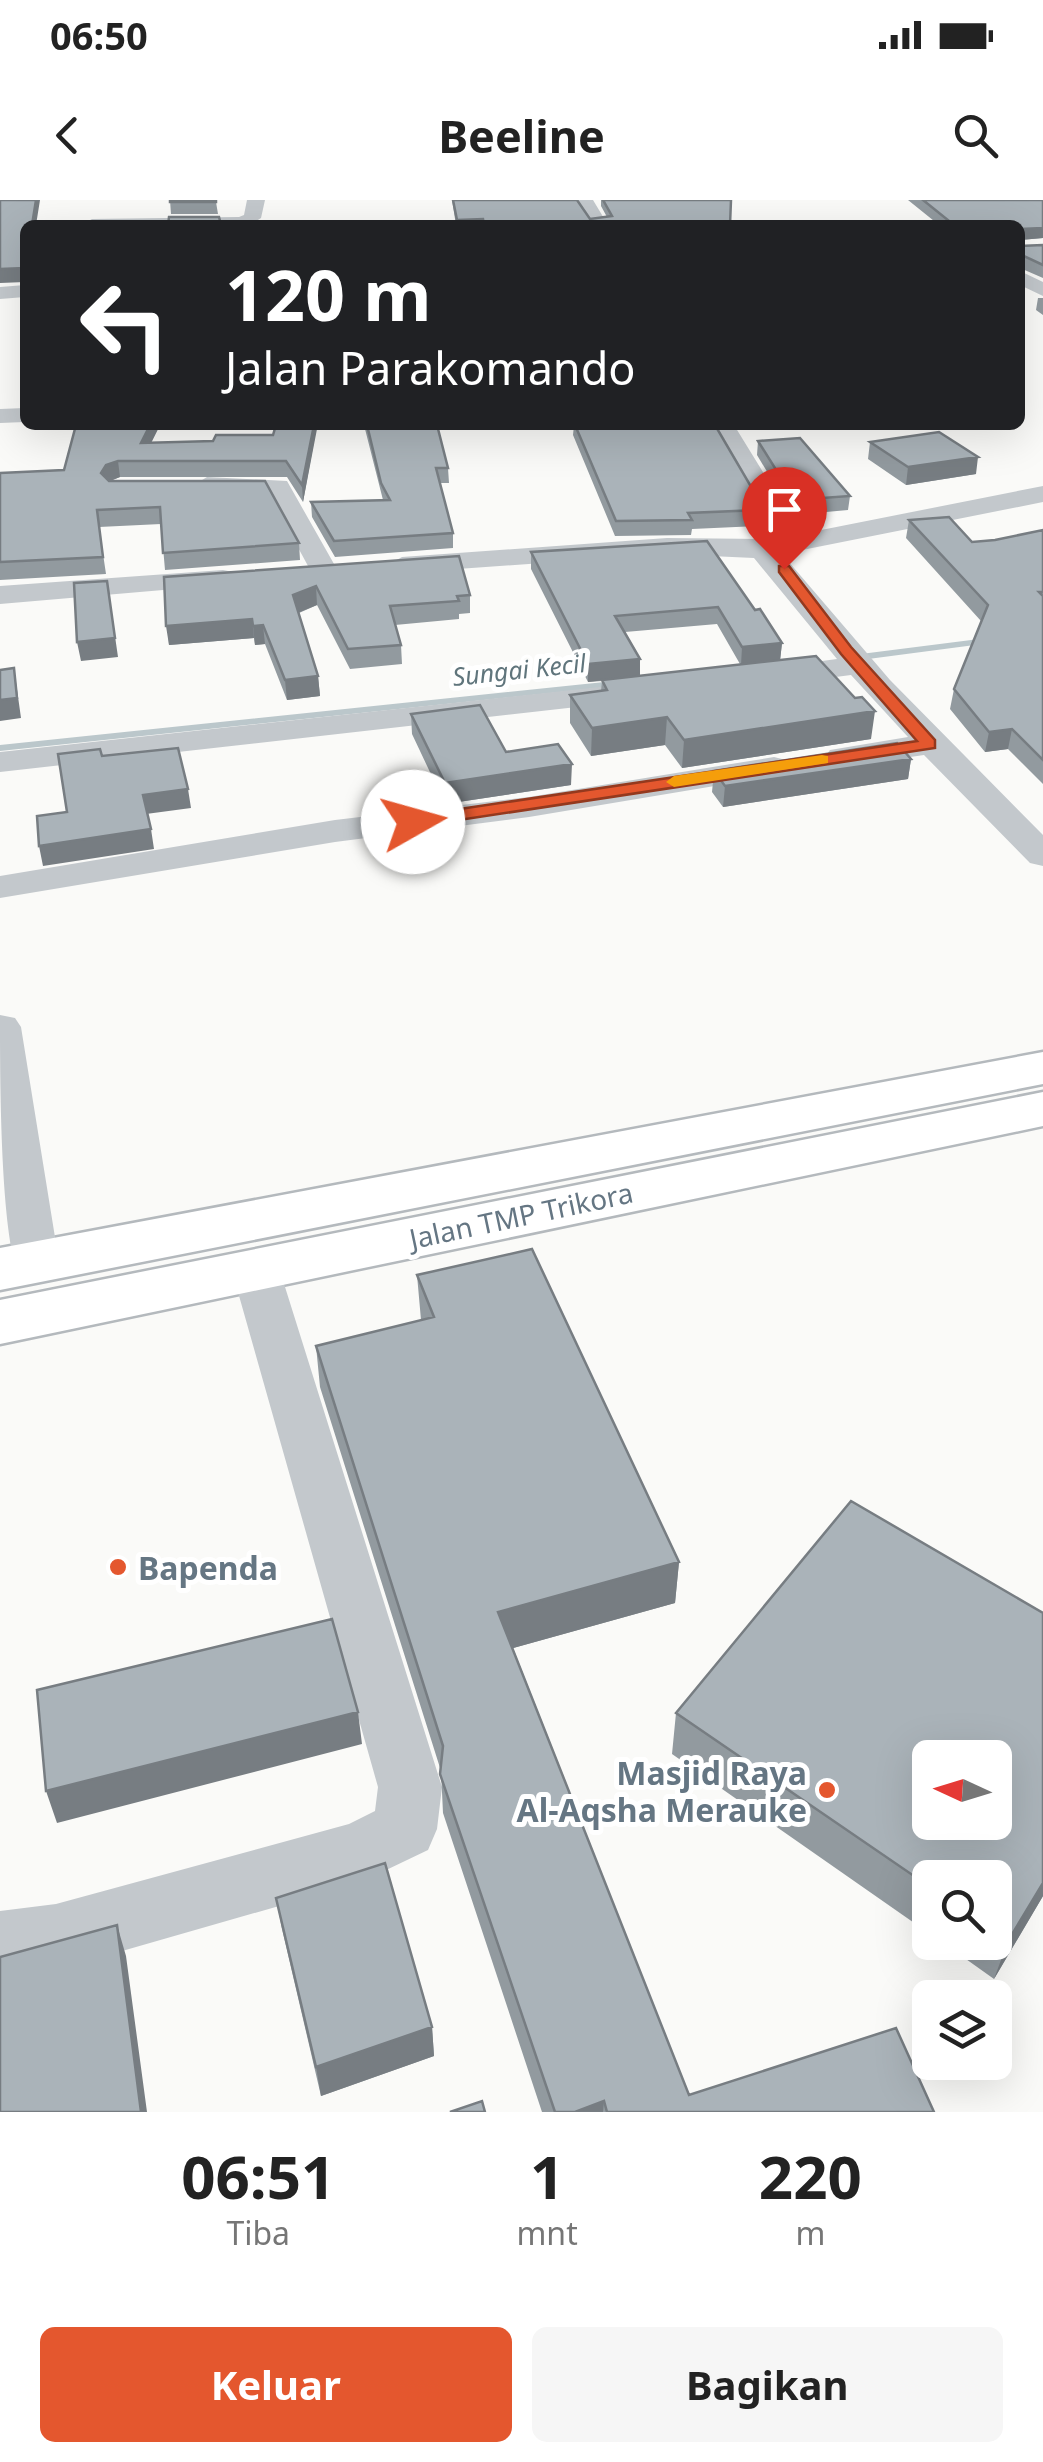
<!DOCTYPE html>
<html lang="id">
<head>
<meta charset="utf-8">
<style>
	:root { --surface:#fff; --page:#f6f6f6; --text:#222; --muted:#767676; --accent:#e4572e }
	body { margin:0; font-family:"Noto Sans",sans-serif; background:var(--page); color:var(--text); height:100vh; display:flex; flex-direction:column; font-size:38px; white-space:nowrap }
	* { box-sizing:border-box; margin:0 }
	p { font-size:32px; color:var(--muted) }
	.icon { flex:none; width:55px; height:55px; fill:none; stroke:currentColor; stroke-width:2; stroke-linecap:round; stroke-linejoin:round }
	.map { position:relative; height:1912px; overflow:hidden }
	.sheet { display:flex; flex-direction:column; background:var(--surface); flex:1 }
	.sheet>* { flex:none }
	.guide { position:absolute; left:20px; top:20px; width:1005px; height:210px; border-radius:15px; box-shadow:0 10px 40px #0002; background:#202124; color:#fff; overflow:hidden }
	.needle { width:65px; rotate:274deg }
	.tools { position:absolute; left:912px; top:1540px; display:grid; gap:20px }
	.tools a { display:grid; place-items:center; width:100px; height:100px; border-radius:15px; background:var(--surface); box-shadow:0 10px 40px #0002; font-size:50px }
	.pin { position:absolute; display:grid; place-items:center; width:85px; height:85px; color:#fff; margin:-102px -42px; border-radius:50% 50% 50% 0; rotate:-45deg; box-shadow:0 0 10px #0007 }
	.pin .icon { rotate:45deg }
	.me { position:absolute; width:110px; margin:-55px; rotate:83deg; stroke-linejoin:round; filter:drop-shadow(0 0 8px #0008) }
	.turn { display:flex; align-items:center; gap:35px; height:210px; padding:0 40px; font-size:45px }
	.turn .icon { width:130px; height:130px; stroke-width:2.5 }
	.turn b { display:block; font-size:70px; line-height:85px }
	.eta { display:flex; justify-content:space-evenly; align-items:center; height:170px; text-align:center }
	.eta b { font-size:60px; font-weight:700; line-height:70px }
	.action { display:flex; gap:20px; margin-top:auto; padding:20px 40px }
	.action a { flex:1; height:115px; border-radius:15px; background:var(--accent); color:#fff; font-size:40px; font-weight:700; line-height:115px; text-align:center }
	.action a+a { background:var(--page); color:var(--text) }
	.status { display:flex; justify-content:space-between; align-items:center; height:70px; padding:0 50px; background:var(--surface); direction:ltr }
	.status svg { height:28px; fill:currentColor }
	header { display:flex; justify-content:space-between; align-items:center; height:130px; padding:0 40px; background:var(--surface); font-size:45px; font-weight:700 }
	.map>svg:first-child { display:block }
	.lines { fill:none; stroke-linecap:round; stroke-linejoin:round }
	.stream { fill:#bbc7cb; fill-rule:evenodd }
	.highway-casing { stroke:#b4b9bd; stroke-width:5 }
	.minor { fill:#c3c8cc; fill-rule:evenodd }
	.highway { fill:#fff; fill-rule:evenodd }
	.wall { fill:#929a9f; fill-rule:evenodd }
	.shaded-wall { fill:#777d82 }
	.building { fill:#aab3b9; stroke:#777d82; stroke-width:2.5; fill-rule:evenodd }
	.route { fill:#e4572e; stroke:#94391e; stroke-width:2.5 }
	.slow { fill:#f59e0b }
	.poi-dot { fill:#e4572e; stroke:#fff; stroke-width:4 }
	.labels { text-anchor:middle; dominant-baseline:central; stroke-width:10; stroke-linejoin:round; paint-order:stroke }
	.far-water-label { font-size:25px; font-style:italic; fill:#60757c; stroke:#fff }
	.street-label { font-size:28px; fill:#657683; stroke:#fff }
	.near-poi-label { font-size:32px; font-weight:bold; fill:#657683; stroke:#fff; text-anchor:start }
</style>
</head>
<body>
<div class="status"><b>06:50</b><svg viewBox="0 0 49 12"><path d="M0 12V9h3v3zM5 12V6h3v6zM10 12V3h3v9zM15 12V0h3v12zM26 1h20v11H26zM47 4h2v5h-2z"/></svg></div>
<header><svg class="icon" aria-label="back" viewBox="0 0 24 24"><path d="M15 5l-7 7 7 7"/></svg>Beeline<svg class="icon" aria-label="search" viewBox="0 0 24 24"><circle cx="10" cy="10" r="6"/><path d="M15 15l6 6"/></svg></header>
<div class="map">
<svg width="1043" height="1912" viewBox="0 0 1043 1912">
	<rect width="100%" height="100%" fill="#fafaf8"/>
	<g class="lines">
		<path class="stream" d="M987,438L991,441L990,443L853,461L849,458L853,455Z
			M614,481L618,484L617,486L0,551V545Z"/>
		<defs>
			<path id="highway" d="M1043,852V884L0,1090V1048Z
				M1043,892V926L0,1144V1100Z"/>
		</defs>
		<use href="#highway" class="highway-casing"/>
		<path class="minor" d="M247,0H265L261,18L250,25L83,24L92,19L239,17L244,15Z
			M575,0H593L608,25H590Z
			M1020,71L1043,82V96L1020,85Z
			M25,85V97L0,99V87Z
			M25,208V222L0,223V209Z
			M710,225H734L801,334L1043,286V302L782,354L890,480L1043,635V666L1030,663L924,555L842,567L830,564L825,557L830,550L908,537L851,475L766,486L755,484L750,477L755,470L837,459L754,358L667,354L402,373L388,365L402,357L667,338L776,339Z
			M207,277L287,281L338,371L334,377H314L269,294L198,290L194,285Z
			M223,370L233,372L237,378L233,384L0,404V386Z
			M628,484L639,486L644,493L639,500L0,572V552Z
			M774,557L786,560L791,567L786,574L529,617L335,642L0,698V676L335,620L529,597Z
			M0,815L15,818L21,827L59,1062L52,1074L35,1079L18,1074C0,1027 0,874 0,815Z
			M256,1054L273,1059L280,1071L442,1587L437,1629L428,1650L359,1683L56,1770L0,1779V1711L56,1704L349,1624L375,1611L378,1587L232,1071L239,1059Z"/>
		<use href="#highway" class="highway"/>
	</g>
	<path class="wall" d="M170,0L216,2L218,14H171Z
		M452,0H577L590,19L607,17L601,6V0H731L730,25H456Z
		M908,0H1043V38L1020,40V25H939Z
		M1043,45V78L1020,68V46Z
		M1038,98H1043V115L1036,110Z
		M276,225H317L303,302L287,277H120L109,281L299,343L300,360L165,370L161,324L99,327L106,374L0,380V273L64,270L159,227L151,243L213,241L273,235Z
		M364,225H437L448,268L449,283H439L453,333V348L335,357L312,317L311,302L383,300Z
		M574,225H715L760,302L758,326L692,329L691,335L615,336L573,235Z
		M758,241L850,296L848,310L793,315L757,255Z
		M870,242L976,274L906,285L868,259Z
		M909,320L972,342L995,340L1043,330V584L1008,549L985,552L950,509L954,489L981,421L906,338Z
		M531,352L755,410L782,443L780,460L871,539L682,568L665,545L591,556L570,523V495L601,491L602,481L588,482L531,369ZM717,424L740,464L640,476V459L625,432Z
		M164,377L470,395V413L459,414V419L395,425L401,445L402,464L350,469L317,405L299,413L318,476L320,496L287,500L265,444L255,445L254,438L169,445Z
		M411,514L506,552L571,585L445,604L412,534Z
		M911,559L908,579L723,607L712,592L714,571Z
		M417,1075L679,1362L675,1403L513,1448L689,1895L934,1912H542L443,1613L441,1571L320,1187L316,1146L421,1120Z
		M676,1513L1043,1696L994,1779L942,1742H995V1678H930V1734L672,1554Z
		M276,1698L432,1827L434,1856L321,1896L282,1729Z"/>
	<path class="shaded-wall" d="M36,0H40L36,25H32Z
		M1043,28V38L1020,40V29Z
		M25,68V82L0,83V69Z
		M150,225H159V227L143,259L141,243Z
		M314,225H317V229L303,302L302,285Z
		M978,257L976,274L906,285L908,267Z
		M118,261L120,277L108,282L101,273L106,265Z
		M107,381L118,457L81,461L77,442Z
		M316,386L317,405L295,414L293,395Z
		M252,419L254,438L169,445L166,426Z
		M263,425L265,444L255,445L253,426Z
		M782,443L780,461L741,465L742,447Z
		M640,459V476L588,482V464Z
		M14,468L21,518L0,521V500Z
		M318,476L320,496L287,500L285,480Z
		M875,511L871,539L682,568L684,540Z
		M667,517L665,545L591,556L592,528Z
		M1012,529L1008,549L985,552L989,532Z
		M911,559L908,579L723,607L725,586Z
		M572,564L571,585L445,604V583Z
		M188,589L191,608L146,614L143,595Z
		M151,629L154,649L43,666L39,646Z
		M679,1362L675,1403L499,1452L498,1412Z
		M358,1512L362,1544L57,1623L46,1591Z
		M1043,1683V1696L994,1779L1008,1741Z
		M117,1725L126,1756L147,1912H141Z
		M432,1827L434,1856L321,1896L316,1867Z
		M604,1901L603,1912H575Z"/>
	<path class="building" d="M0,0H36L32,25H25V68L0,69Z
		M170,0H216V2H170Z
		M453,0H577L590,19L612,16L603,0H731L730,25H484L483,19L457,20Z
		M923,0H1043V28L1020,29V25H954Z
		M169,17H219L221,25H168Z
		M793,22L797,25H735Z
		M1043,45V65L1024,56L1020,57V46Z
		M76,225H150L141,243L213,241L216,235H273L276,225H314L302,285L286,261H118L106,265L101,273L109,281H265L299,343L163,353L160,307L97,310L103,357L0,362V273L64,270Z
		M367,225H437L448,268H436L453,333L334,341L311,302L390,300L381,283Z
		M575,225H715L760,302H755L759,310L688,313L692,320L616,321Z
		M939,232L978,257L908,267L870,242Z
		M800,238L850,296L795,300L758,241Z
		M949,317L972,342L995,340L1043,330V392H1039L1043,396V560L1012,529L989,532L954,489L988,405L909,320Z
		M707,341L755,410L760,409L782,443L742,447L718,407L615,416L640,459L588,464L531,352Z
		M459,356L470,395L457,396L459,401L390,406L401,445L348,449L316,386L293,395L318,476L285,480L263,425L253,426L252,419L166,426L164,377Z
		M107,381L115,438L77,442L74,383Z
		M816,456L855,498L862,497L875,511L684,540L667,517L592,528L570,495L607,490L602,480Z
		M14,468L17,498L0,500V470Z
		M480,505L506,552L558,544L572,564L445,583L411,514Z
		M897,543L911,559L725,586L714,571Z
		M178,548L188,589L143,595L151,629L39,646L37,616L67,612L58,554L100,549L102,556Z
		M532,1049L679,1362L498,1412L689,1895L896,1828L934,1912H607L604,1901L575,1912H555L440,1574L443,1546L316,1146L434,1117L417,1075Z
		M851,1301L1043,1413V1683L1008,1741L995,1732V1678H930V1687L676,1513ZM930,1558H995V1622H930Z
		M332,1419L358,1512L46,1591L37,1490Z
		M385,1663L432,1827L316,1867L276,1698Z
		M117,1725L141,1912H0V1757Z
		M482,1901L485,1912H450Z"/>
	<path class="route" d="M779,366H789L851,447L935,540V548L413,627L404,622L413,616L917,541L841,454L779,372Z"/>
	<path class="slow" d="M822,555L828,556V563L674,587L666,582L674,576Z"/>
	<g class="poi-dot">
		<circle cx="118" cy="1367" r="10"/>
		<circle cx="827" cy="1590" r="10"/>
	</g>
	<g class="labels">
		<g class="far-water-label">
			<text transform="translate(519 469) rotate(-6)">Sungai Kecil</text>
		</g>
		<g class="street-label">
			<text transform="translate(521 1015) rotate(-12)">Jalan TMP Trikora</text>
		</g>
		<g class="near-poi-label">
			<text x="138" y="1367">Bapenda</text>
			<text x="807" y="1572" text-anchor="end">Masjid Raya<tspan x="807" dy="37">Al-Aqsha Merauke</tspan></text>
		</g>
	</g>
</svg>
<div class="tools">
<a><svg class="needle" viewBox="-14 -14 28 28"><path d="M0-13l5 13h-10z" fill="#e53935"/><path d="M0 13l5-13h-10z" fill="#767676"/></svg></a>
<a><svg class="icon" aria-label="search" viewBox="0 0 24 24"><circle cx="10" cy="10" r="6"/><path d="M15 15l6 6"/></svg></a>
<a><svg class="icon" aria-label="layers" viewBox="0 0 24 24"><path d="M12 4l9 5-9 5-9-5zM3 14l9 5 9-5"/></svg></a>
</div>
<div class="pin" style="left:784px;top:369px;background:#d93025"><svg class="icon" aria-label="arrive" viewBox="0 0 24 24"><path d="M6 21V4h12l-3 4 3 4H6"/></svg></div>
<svg class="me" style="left:413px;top:622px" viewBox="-20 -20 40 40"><circle r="19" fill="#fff"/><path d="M0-13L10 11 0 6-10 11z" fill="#e4572e"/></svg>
<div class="guide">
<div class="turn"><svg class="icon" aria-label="left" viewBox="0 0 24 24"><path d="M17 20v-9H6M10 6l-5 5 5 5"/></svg><div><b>120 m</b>Jalan Parakomando</div></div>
</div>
</div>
<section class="sheet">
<div class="eta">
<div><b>06:51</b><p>Tiba</p></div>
<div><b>1</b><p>mnt</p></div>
<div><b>220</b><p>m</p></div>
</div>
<div class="action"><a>Keluar</a><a>Bagikan</a></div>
</section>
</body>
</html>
